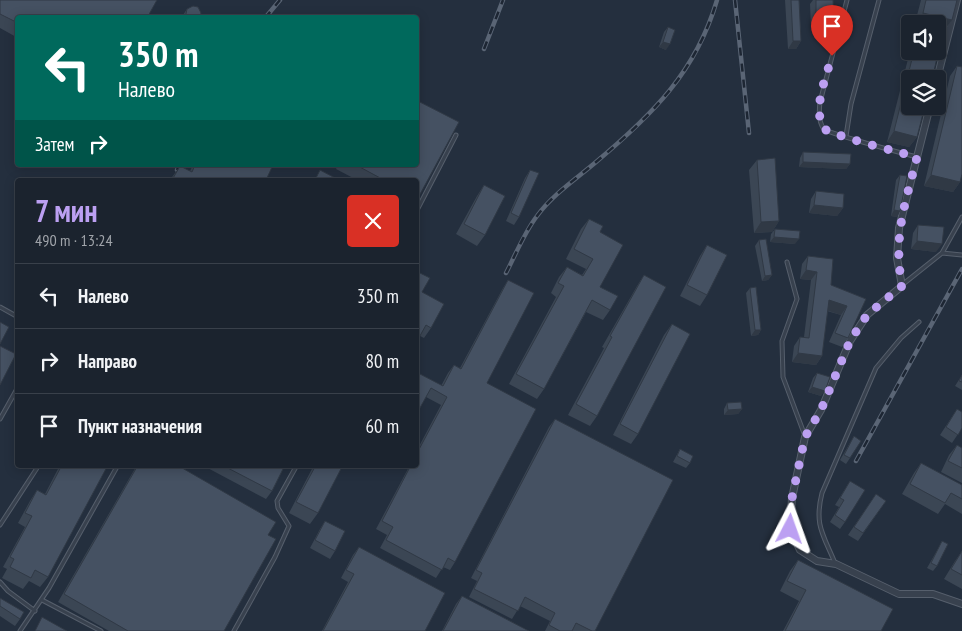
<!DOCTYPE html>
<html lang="ru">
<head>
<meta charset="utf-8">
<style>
	:root { --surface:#1b232e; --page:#242b36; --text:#f1f3f6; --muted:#a0a4aa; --line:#39404a; --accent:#bca0f2 }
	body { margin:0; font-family:"PT Sans Narrow",sans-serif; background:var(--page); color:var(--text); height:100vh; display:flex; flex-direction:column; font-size:19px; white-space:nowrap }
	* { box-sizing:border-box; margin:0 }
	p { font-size:16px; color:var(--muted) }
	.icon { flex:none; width:28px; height:28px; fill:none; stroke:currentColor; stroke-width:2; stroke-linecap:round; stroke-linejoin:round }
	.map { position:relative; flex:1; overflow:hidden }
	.panel { position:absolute; left:15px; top:178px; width:404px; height:290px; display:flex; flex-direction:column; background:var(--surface); border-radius:5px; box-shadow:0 2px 12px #0003,0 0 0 1px var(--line) }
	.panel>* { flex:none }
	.guide { position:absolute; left:15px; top:15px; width:404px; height:152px; border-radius:5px; box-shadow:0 2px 12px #0003,0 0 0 1px var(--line); background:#00695c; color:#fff; overflow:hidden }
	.controls { position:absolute; left:901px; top:15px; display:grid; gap:10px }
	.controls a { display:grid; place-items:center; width:45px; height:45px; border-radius:5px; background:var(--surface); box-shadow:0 2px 12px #0003,0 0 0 1px var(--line); font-size:25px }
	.pin { position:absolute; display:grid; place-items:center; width:42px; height:42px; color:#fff; margin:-51px -21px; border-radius:50% 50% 50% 0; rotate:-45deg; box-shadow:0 0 5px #0007 }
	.pin .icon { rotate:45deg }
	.me { position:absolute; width:55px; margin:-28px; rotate:4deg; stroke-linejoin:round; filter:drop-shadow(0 0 4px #0008) }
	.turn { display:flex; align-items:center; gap:18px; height:105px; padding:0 20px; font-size:22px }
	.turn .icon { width:65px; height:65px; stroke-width:2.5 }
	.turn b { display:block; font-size:35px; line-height:42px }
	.then { display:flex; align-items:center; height:48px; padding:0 20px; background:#0003; gap:10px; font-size:19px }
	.round { display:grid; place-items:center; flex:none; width:52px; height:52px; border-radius:5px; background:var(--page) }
	.summary { display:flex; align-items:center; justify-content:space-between; height:85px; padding:0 20px }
	h1 { font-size:30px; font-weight:800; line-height:38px; color:var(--accent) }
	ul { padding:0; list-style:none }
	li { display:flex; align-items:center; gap:15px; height:65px; padding:0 20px; border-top:1px solid var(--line) }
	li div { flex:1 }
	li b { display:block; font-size:19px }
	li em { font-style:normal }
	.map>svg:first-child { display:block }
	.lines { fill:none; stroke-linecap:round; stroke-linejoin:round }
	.lane-casing { stroke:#565f6c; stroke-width:5 }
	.street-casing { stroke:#565f6c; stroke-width:8 }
	.lane { stroke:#38414e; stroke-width:3 }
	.street { stroke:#38414e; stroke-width:6 }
	.rail-casing { stroke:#5a6575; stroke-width:4.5 }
	.rail { stroke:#1d2633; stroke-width:2.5; stroke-dasharray:8; stroke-linecap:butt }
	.wall { fill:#3b4654 }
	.shaded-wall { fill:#303945 }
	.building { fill:#455162; stroke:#303945 }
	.route { stroke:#bca0f2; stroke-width:9; stroke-dasharray:0 16.2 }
</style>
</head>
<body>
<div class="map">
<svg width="962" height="631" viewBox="0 0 962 631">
	<rect width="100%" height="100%" fill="#242f3e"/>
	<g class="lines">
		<defs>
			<path id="lane" d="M847,0L820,102C819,110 818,122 824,129C827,133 905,154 917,157
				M846,136L851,104L879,0
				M416,212L456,135
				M942,253L962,217
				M787,262L797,299L782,341L783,377L805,436
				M902,285L942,253L962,255
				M0,307L18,317
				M0,419L18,387
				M0,525L39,465
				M835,563C823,534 814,525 822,493L876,368L901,338L919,322
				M0,582L8,591L35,611
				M42,600L101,631
				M20,631L49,588L118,465
				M234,631L275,557L289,526L278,508L277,501L297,465"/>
			<path id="street" d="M937,79L957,0
				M930,106L899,228L897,258L902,286L867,315L850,341L821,410L805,437L792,498L790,529L800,550L817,561L836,564L899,594H933L962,604"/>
		</defs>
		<use href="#lane" class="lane-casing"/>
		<use href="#street" class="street-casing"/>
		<use href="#lane" class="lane"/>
		<use href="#street" class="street"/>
		<defs>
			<path id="rail" d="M735,0L749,133
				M265,18L280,0
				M484,49L503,0
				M177,170L179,165
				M506,273C516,254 524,233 537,216C552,195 576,179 596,162C652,115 696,72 717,0
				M856,461L962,269"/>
		</defs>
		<use href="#rail" class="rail-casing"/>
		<use href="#rail" class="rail"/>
	</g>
	<path class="wall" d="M0,0L18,18V38L0,28Z
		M785,0H799L801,41L796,49H788Z
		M813,0H833L834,17L829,25H811L810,4Z
		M921,0H957L952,20L944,30L938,29V24L915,23Z
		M187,9L200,18H183V15Z
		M668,27L666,50L659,47L664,32Z
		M913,51H927L917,137L909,147L887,142L908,59Z
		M957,66L960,182L953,192L924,186L950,76Z
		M803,152L850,164L846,169L799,167L800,158Z
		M757,160L779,221L772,232L754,233L749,170Z
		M193,165H273L266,180H170L180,166L190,171Z
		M338,165H416L418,198L416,201V180H357L336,169Z
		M530,170L519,217L514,225L506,221L525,178Z
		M900,175V211L897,217L891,216L896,180Z
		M484,185L485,235L477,246L456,234L477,196Z
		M816,191L843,208L837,216L809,213L811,199Z
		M589,219L600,232V287L610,310L603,320L586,312L544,389L537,399L509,384L556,297L551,293L559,277L567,267L582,275L586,269L566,259L581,229Z
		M918,225L936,252L911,249L913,233Z
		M775,229L795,244L770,242L771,234Z
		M759,240L772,275L768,280L762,281L755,246Z
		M707,245V295L700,306L680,296L700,256Z
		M808,256L831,285L866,299L848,338L842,347L829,342L841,315L827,311L822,356L816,365L792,362L794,346L800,337H804L811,280L800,279L802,264Z
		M644,275L597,416L590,426L568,415L604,348L602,347L637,286Z
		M508,280L487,383L455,562L450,570L443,567L436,578L380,548L387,535L376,529L410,465H416V452L441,405L426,397L416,415V380L420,374L441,386L448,373L454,365L460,368L503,288Z
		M750,288L761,330L758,335L751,336L746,293Z
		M422,292L431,328L424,338L420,336Z
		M672,324L638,434L631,444L613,435L664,335Z
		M817,373L821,396L808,392L813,378Z
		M962,375V390L955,386Z
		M727,403L742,409L738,414L724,415V409Z
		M957,409L962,428L952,443L940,435Z
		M555,419L595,631H545L550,621L520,606L512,619L469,597L477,581L471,578L549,427Z
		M854,436L850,458L846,464L840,460Z
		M957,445L962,448V483L941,472L949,455Z
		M680,449L690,463L686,468L673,462Z
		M921,463L962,485V514L945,504L938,514L902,494L914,473Z
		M60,465H108L48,577L40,587L29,581L23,589L2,578L7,569L3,567L25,527L18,523L30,501L37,490L45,494Z
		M137,465H177L224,631H109L58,602Z
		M202,465H285L272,491L266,499Z
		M314,465H343L318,513L310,524L289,513Z
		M850,481L845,522L840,529L830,522L839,507L835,505Z
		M876,494L886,501L858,541L848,535Z
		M325,521L335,551L330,559L310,548L320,529Z
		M942,541L937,566L933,571L927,568L939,547Z
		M359,547L425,631H322L348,582L341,578L353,555Z
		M962,551V589L944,579L955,561Z
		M798,560L881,631H783L799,601L780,591L790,571Z
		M462,596L529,631H442L456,604Z
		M0,598L20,619L15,626L0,616Z"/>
	<path class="shaded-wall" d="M923,13L952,20L944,30L938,29V24L915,23Z
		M816,17H834L829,25H811Z
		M793,41H801L796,49H788Z
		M663,42L670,44L666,50L659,47Z
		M894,131L917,137L909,147L887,142Z
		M803,162L850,164L846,169L799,167Z
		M931,175L960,182L953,192L924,186Z
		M814,205L843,208L837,216L809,213Z
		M894,210L900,211L897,217L891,216Z
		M779,221L772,232L754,233L761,222Z
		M774,237L799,239L795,244L770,242Z
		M917,241L942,244L936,252L911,249Z
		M806,270L817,272L811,280L800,279Z
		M772,275L768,280L762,281L765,276Z
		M829,300L847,306L841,315L823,309Z
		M755,330H761L758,335L751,336Z
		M798,353L822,356L816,365L792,362Z
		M812,387L825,391L821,396L808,392Z
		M742,409L738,414L724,415L728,410Z"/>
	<path class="building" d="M0,0H157L147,18H18V23L0,14Z
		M791,0H799L801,41H793Z
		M816,0H833L834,17H816Z
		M926,0H957L952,20L923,13Z
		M193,6L198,7L201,13L200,18H188L186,14L187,9Z
		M668,27L675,30L670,44L663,42Z
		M914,51H927L938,54L932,79H910V106H925L917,137L894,131Z
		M957,66L962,67V174L960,182L931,175Z
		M416,100L459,122L418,198L416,197V180H384L356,165H416Z
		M803,152L851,154L850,164L803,162Z
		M775,158L779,221L761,222L757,160Z
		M195,165H273L266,180H172L180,166L192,172Z
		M320,170L339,180H315Z
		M530,170L539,173L519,217L511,213Z
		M900,175L907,176L900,211L894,210Z
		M484,185L505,196L485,235L464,224Z
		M816,191L844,194L843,208L814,205Z
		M589,219L603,226L600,232L623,245L600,287L618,296L610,310L592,300L544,389L516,374L564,286L558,283L567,267L583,276L593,259L574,249Z
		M918,225L944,227L942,244L917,241Z
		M775,229L800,231L799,239L774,237Z
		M766,239L772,275L765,276L759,240Z
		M707,245L727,255L707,295L687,285Z
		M808,256L833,259L831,285L866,299L848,338L835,333L847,306L829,300L822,356L798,353L800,337L809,338L817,272L806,270Z
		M416,271L430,278L422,292L444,304L431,328L426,325L416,343Z
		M644,275L666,287L597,416L576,404L612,337L610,336Z
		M508,280L534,293L487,383L536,409L455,562L448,558L442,570L386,540L393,527L382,521L411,465H416V455L447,397L431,388L416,415V382L420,374L443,386L454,365L461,369Z
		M756,287L761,330H755L750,288Z
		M0,322L9,327L0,344Z
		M672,324L690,334L638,434L620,424Z
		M0,346L16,354L0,385Z
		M817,373L830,377L825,391L812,387Z
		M962,375V382L959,381Z
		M741,402L742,409L728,410L727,403Z
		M957,409L962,412V428L958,435L946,427Z
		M555,419L673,480L595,631H592L576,623L572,631H560L549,625L555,613L525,597L518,611L474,589L482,573L476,570Z
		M854,436L861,441L850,458L844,455Z
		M957,445L962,448V468L948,461Z
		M680,449L693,456L690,463L677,456Z
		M921,463L962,485V499L951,493L945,503L910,484Z
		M62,465H108L48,577L35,570L31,578L10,567L14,559L10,557L32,516L25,513L37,490L46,495Z
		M138,465H177L276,522L268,535L276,539L224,631H128L64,594Z
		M222,465H285L272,491Z
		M316,465H343L318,513L296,502Z
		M850,481L865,490L845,522L835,515L844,500L840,498Z
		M876,494L886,501L863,533L854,527Z
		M325,521L345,531L335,551L315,540Z
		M942,541L948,544L937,566L931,563Z
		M359,547L445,593L425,631H323L354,574L346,570Z
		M962,551V575L951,569Z
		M798,560L893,609L881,631H785L806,590L787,581Z
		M462,596L529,631H443Z
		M0,598L24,612L20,619L0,606Z
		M42,617L67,631H35Z"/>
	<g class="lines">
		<path class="route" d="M790,529L792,498L805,437L821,410L850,341L867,315L902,286C893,235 905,205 917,157C902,153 830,135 823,128C813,106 826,78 832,56"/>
	</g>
</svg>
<div class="controls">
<a><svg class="icon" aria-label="sound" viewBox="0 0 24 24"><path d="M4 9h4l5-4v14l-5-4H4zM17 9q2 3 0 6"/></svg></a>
<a><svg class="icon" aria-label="layers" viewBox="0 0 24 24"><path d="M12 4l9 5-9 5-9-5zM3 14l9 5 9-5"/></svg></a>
</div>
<div class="pin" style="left:832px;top:56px;background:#d93025"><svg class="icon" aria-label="arrive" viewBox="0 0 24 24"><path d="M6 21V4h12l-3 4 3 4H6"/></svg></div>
<svg class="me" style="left:790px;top:529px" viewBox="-20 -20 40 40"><path d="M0-17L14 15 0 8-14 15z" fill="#bca0f2" stroke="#fff" stroke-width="4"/></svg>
<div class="guide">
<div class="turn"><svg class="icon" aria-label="left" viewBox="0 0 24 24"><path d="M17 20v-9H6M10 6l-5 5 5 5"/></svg><div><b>350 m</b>Налево</div></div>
<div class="then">Затем<svg class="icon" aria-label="right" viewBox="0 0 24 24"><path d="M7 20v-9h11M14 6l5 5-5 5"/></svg></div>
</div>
<section class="panel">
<div class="summary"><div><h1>7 мин</h1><p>490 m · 13:24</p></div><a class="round" style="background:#d93025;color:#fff"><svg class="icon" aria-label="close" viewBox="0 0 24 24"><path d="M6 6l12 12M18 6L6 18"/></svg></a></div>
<ul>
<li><svg class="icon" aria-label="left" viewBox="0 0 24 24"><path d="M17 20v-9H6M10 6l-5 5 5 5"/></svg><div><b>Налево</b></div><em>350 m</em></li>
<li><svg class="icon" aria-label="right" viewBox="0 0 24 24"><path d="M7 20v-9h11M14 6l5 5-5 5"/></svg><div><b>Направо</b></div><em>80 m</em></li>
<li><svg class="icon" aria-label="arrive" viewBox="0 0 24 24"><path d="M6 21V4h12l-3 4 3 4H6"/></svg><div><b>Пункт назначения</b></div><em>60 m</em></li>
</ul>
</section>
</div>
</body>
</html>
